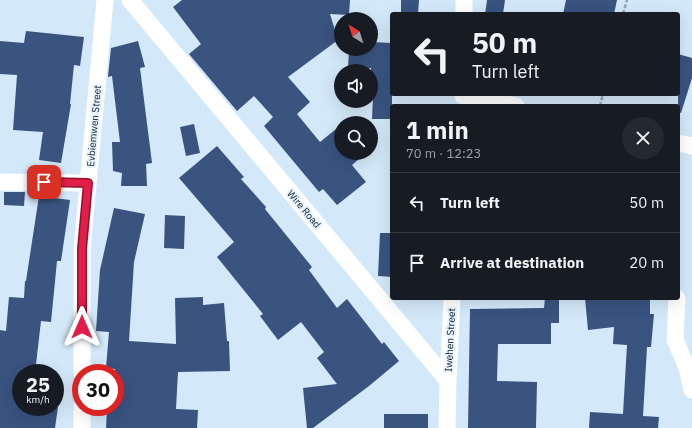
<!DOCTYPE html>
<html lang="en">
<head>
<meta charset="utf-8">
<style>
	:root { --surface:#171b24; --page:#242831; --text:#f1f3f6; --muted:#9ea1a6; --line:#363941 }
	body { margin:0; font-family:"IBM Plex Sans",sans-serif; background:var(--page); color:var(--text); height:100vh; display:flex; flex-direction:column; font-size:15px; white-space:nowrap }
	* { box-sizing:border-box; margin:0 }
	p { font-size:13px; color:var(--muted) }
	.icon { flex:none; width:22px; height:22px; fill:none; stroke:currentColor; stroke-width:2; stroke-linecap:round; stroke-linejoin:round }
	.map { position:relative; flex:1; overflow:hidden }
	.panel { position:absolute; left:390px; top:104px; width:290px; height:196px; display:flex; flex-direction:column; background:var(--surface); border-radius:4px; box-shadow:0 4px 16px #0002 }
	.panel>* { flex:none }
	.guide { position:absolute; left:390px; top:12px; width:290px; height:84px; border-radius:4px; box-shadow:0 4px 16px #0002; background:#171b24; color:var(--text); overflow:hidden }
	.needle { width:26px; rotate:322deg }
	.controls { position:absolute; left:334px; top:12px; display:grid; gap:8px }
	.controls a { display:grid; place-items:center; width:44px; height:44px; border-radius:50%; background:var(--surface); box-shadow:0 4px 16px #0002; font-size:20px }
	.speed { position:absolute; left:12px; top:364px; display:flex; gap:8px; font-size:20px; font-weight:700; text-align:center }
	.speed>* { display:grid; place-content:center; width:52px; height:52px; border-radius:50%; background:var(--surface); box-shadow:0 4px 16px #0002; line-height:1 }
	.speed small { font-size:10px; font-weight:400 }
	.speed .limit { border:6px solid #d22; background:#fff; color:#111 }
	.pin { position:absolute; display:grid; place-items:center; width:34px; height:34px; color:#fff; margin:-17px; border-radius:8px; box-shadow:0 2px 6px #0006 }
	.me { position:absolute; width:44px; margin:-22px; rotate:0deg; stroke-linejoin:round; filter:drop-shadow(0 0 3px #0008) }
	.turn { display:flex; align-items:center; gap:14px; height:84px; padding:0 16px; font-size:18px }
	.turn .icon { width:52px; height:52px; stroke-width:2.5 }
	.turn b { display:block; font-size:28px; line-height:34px }
	.round { display:grid; place-items:center; flex:none; width:42px; height:42px; border-radius:21px; background:var(--page) }
	.head { display:flex; align-items:center; justify-content:space-between; height:68px; padding:0 16px }
	h1 { font-size:24px; font-weight:700; line-height:30px }
	ul { padding:0; list-style:none }
	li { display:flex; align-items:center; gap:12px; height:60px; padding:0 16px; border-top:1px solid var(--line) }
	li div { flex:1 }
	li b { display:block; font-size:15px }
	li em { font-style:normal }
	.map>svg:first-child { display:block }
	.building { fill:#3a537f }
	.lines { fill:none; stroke-linecap:round; stroke-linejoin:round }
	.path { stroke:#8ea4b4; stroke-width:2.5; stroke-dasharray:4 2; stroke-linecap:butt }
	.minor { stroke:#fff; stroke-width:17 }
	.route-casing { stroke:#92132f; stroke-width:10 }
	.route { stroke:#e11d48; stroke-width:7 }
	.labels { text-anchor:middle; dominant-baseline:central; stroke-width:4; stroke-linejoin:round; paint-order:stroke }
	.street-label { font-size:10px; fill:#081e2c; stroke:#eaf4fc }
</style>
</head>
<body>
<div class="map">
<svg width="692" height="428" viewBox="0 0 692 428">
	<rect width="100%" height="100%" fill="#d3e8f9"/>
	<path class="building" d="M182,0H350L349,15L330,14L338,40L288,77L310,102L297,114L320,142L341,125V153H366L352,165L366,182L337,205L323,189L319,192L264,126L273,117L254,96L237,111L189,54L201,44L173,7Z
		M401,0H419L418,14H401Z
		M487,0H505L503,14H485Z
		M566,0H617L614,14H563Z
		M26,31L84,37L80,66L74,65L70,104H71L61,163L39,160L43,132L13,130L17,75L0,74V41L24,43Z
		M138,41L145,67L140,68L152,163L146,164L147,186H121L122,173L113,171L112,142H120L112,76L108,77V76L111,48Z
		M371,42L392,43V119H372L373,96H371V68H348L349,49H371Z
		M678,54L692,58V78L681,113L678,112Z
		M194,124L200,153L186,156L180,127Z
		M217,146L244,177L241,179L266,207L265,209L312,267L309,270L337,308L347,299L382,344L384,342L399,361L369,386L313,428H307L303,388L337,384L317,358L324,352L301,322L278,340L260,316L263,314L217,257L234,242L179,178Z
		M4,192H25L24,206L4,205Z
		M39,196L70,200L61,261H57L51,322L41,321L35,373H21V407H58L55,428H0V330L6,331L9,297L24,298L25,281H26Z
		M114,208L145,214L134,262L129,341L176,344L175,298L203,297V305L224,303L227,341H229L230,371L178,372L176,409L198,410L197,428H106L107,407H115V369L106,368L109,332L96,331L100,270Z
		M165,215L185,216L184,249L164,248Z
		M380,233H392V277L378,276Z
		M545,298H559V323H551V344H498L497,381L537,382L536,428H468L470,309L544,308Z
		M585,298H650V314H654L651,347H647L643,416L659,417L658,428H589L590,412L623,414L627,345L613,344L614,327L588,330Z
		M384,414H428V428H384Z"/>
	<g class="lines">
		<path class="path" d="M623,14L627,0
			M600,106L603,94"/>
		<path class="minor" d="M130,0L448,381L447,428
			M464,14V0
			M463,96L516,106
			M678,143L692,146
			M0,182L88,183
			M677,298L675,340L687,368L692,390
			M82,373V249L105,0
			M448,381L452,298
			M82,407V428"/>
	</g>
	<g class="lines">
		<defs>
			<path id="route" d="M44,182L88,183L82,249V327"/>
		</defs>
		<use href="#route" class="route-casing"/>
		<use href="#route" class="route"/>
	</g>
	<g class="labels">
		<g class="street-label">
			<text transform="translate(94 126) rotate(-85)">Evbiemwen Street</text>
			<text transform="translate(304 209) rotate(50)">Wire Road</text>
			<text transform="translate(450 340) rotate(-87)">Iwehen Street</text>
		</g>
	</g>
</svg>
<div class="controls">
<a><svg class="needle" viewBox="-14 -14 28 28"><path d="M0-13l5 13h-10z" fill="#e53935"/><path d="M0 13l5-13h-10z" fill="#9ea1a6"/></svg></a>
<a><svg class="icon" aria-label="sound" viewBox="0 0 24 24"><path d="M4 9h4l5-4v14l-5-4H4zM17 9q2 3 0 6"/></svg></a>
<a><svg class="icon" aria-label="search" viewBox="0 0 24 24"><circle cx="10" cy="10" r="6"/><path d="M15 15l6 6"/></svg></a>
</div>
<div class="speed"><div>25<small>km/h</small></div><div class="limit">30</div></div>
<div class="pin" style="left:44px;top:182px;background:#d93025"><svg class="icon" aria-label="arrive" viewBox="0 0 24 24"><path d="M6 21V4h12l-3 4 3 4H6"/></svg></div>
<svg class="me" style="left:82px;top:327px" viewBox="-20 -20 40 40"><path d="M0-17L14 15 0 8-14 15z" fill="#e11d48" stroke="#fff" stroke-width="4"/></svg>
<div class="guide">
<div class="turn"><svg class="icon" aria-label="left" viewBox="0 0 24 24"><path d="M17 20v-9H6M10 6l-5 5 5 5"/></svg><div><b>50 m</b>Turn left</div></div>
</div>
<section class="panel">
<div class="head"><div><h1>1 min</h1><p>70 m · 12:23</p></div><a class="round"><svg class="icon" aria-label="close" viewBox="0 0 24 24"><path d="M6 6l12 12M18 6L6 18"/></svg></a></div>
<ul>
<li><svg class="icon" aria-label="left" viewBox="0 0 24 24"><path d="M17 20v-9H6M10 6l-5 5 5 5"/></svg><div><b>Turn left</b></div><em>50 m</em></li>
<li><svg class="icon" aria-label="arrive" viewBox="0 0 24 24"><path d="M6 21V4h12l-3 4 3 4H6"/></svg><div><b>Arrive at destination</b></div><em>20 m</em></li>
</ul>
</section>
</div>
</body>
</html>
